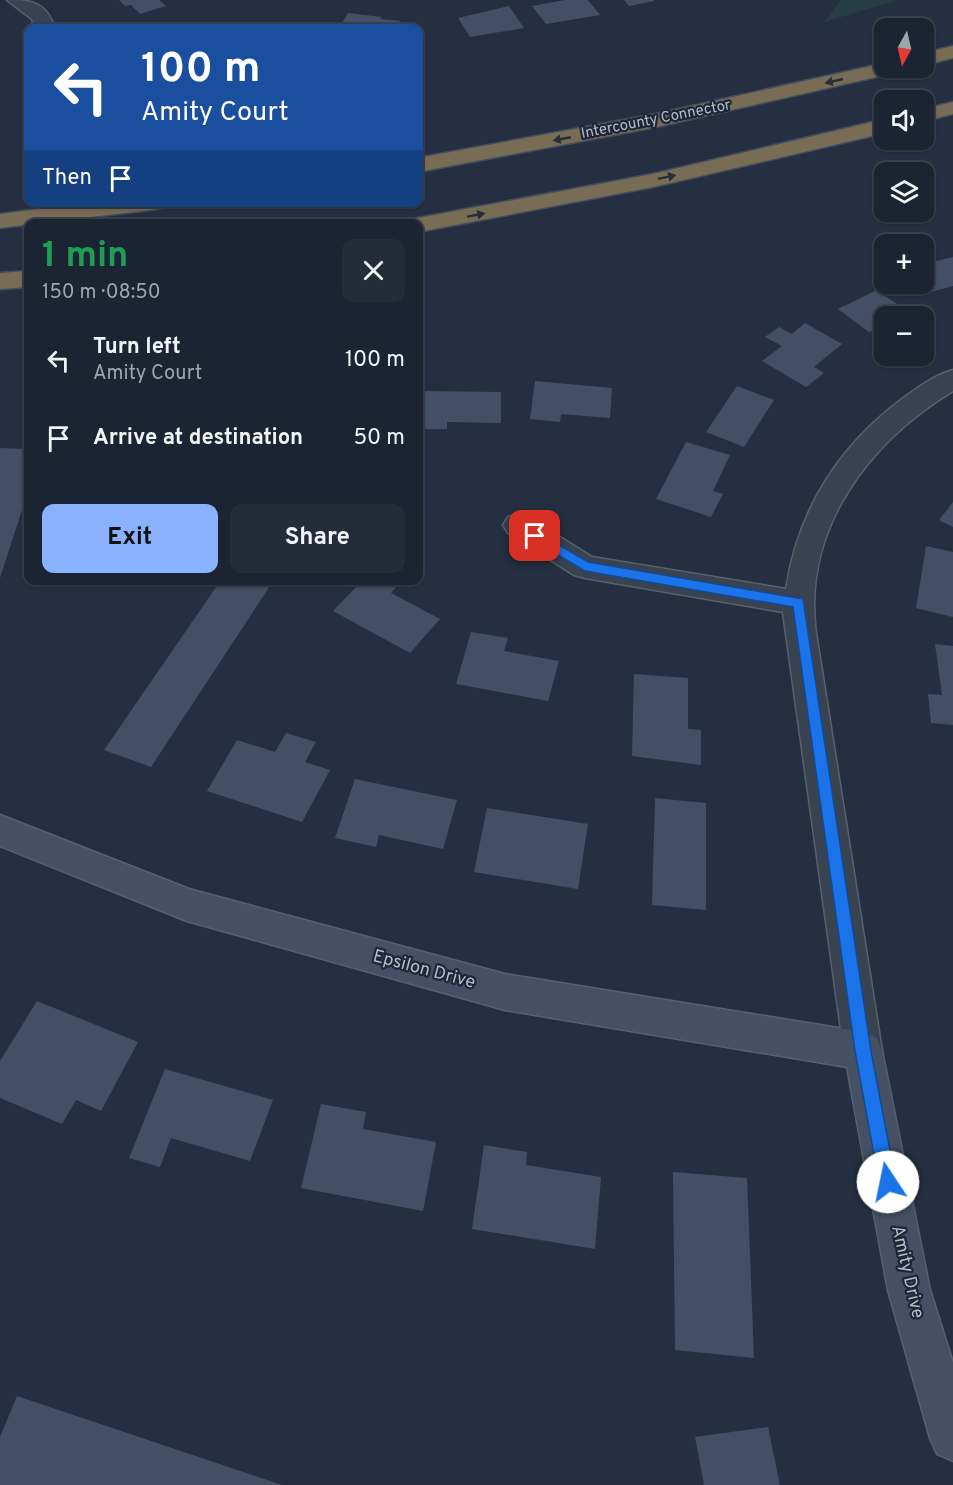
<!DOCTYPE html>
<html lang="en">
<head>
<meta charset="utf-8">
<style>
	:root { --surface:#1b2432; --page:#242c3a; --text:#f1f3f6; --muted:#a0a4ac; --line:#39414d; --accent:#89b1fd }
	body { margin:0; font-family:Overpass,sans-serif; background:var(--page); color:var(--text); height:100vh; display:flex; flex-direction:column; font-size:22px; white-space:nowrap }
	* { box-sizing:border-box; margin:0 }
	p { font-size:20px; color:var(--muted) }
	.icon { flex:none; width:33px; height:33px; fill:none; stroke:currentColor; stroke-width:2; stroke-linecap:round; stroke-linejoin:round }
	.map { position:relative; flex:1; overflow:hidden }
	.side { position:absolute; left:24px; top:219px; width:399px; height:366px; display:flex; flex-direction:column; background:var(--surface); border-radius:12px; box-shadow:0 2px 4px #0004,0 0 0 2px var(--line) }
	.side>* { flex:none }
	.banner { position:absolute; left:24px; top:24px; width:399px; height:183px; border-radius:12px; box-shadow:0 2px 4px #0004,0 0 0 2px var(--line); background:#1a4fa0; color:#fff; overflow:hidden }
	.needle { width:39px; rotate:188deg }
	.buttons { position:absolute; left:874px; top:18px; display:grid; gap:12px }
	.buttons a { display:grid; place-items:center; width:60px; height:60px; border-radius:12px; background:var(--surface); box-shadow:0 2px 4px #0004,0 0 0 2px var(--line); font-size:30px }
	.pin { position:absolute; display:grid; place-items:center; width:51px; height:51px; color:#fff; margin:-26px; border-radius:12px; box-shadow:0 3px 9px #0006 }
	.me { position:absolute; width:66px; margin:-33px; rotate:349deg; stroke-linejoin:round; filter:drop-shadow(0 0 4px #0008) }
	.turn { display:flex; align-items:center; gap:21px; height:126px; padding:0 18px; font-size:27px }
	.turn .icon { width:78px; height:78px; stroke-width:2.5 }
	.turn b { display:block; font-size:42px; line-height:51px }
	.then { display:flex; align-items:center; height:57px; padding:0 18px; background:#0003; gap:12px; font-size:22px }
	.round { display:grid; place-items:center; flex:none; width:63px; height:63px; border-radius:12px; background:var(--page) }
	.overview { display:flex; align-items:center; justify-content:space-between; height:102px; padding:0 18px }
	h1 { font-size:36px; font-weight:700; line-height:45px; color:#1e9e55 }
	.cta { display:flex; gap:12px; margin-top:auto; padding:12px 18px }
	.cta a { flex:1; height:69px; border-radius:12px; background:var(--accent); color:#111; font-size:24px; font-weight:700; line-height:69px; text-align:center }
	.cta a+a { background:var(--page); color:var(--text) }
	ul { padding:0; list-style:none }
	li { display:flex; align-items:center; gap:18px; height:78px; padding:0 18px }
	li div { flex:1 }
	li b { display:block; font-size:22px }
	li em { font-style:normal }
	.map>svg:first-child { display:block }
	.green { fill:#263e43 }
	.building { fill:#434f64 }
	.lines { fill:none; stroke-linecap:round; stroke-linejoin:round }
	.street-casing { stroke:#56606f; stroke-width:3 }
	.secondary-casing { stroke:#56606f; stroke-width:3 }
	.highway-casing { stroke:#434d5c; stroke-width:3 }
	.street { fill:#394251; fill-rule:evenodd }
	.secondary { fill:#465065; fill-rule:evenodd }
	.highway { fill:#786c55; fill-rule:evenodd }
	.oneway { fill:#262e3a }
	.route { fill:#1a73e8; stroke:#114b97; stroke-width:1.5 }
	.labels { text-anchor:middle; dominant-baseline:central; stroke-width:4.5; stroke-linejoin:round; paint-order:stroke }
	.far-street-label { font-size:15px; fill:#b5bdcc; stroke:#1d2737 }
	.street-label { font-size:18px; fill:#b5bdcc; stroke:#1d2737 }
</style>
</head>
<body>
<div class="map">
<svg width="953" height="1485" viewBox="0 0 953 1485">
	<rect width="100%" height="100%" fill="#243042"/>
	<path class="green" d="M841,0H899L824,22Z"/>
	<path class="building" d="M119,0H159L166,6L140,14L131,5L125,6Z
		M565,0H588L600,15L546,24L532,6Z
		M624,0H654V1L629,6Z
		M509,6L524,28L470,37L458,18Z
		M348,13L382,17L380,19L400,21L397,28H339Z
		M176,24V28H143V26Z
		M953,257V286L931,292L924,284V264Z
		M877,290L908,312L900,316H885V324L869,332L838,309Z
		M805,323L842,344L814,367L824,373L806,387L762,361L782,346L765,337L779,327L792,334Z
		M535,381L612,388L610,418L561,414L560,422L530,419Z
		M737,386L774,400L744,447L706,432Z
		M418,391L501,392V423L447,422V429H418Z
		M686,442L730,455L713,491L723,494L711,517L656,499Z
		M0,448L28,449V491L0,578Z
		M953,502V527L939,520Z
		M926,546L953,552V617L916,608Z
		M221,580H253L270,586L151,767L104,750Z
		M363,580H389L398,585L391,593L440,619L410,653L333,611Z
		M471,632L508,638L504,651L559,661L548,701L456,684Z
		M935,644L953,646V725L931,723L928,694L942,695Z
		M634,674L688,678V729L701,730V765L632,756Z
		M286,733L316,742L305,762L330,770L302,822L207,791L237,740L275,752Z
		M355,779L457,800L443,849L379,835L376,847L335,838Z
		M655,798L706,803V910L652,905Z
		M487,808L588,824L578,889L474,872Z
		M37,1001L138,1042L101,1111L76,1100L62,1124L0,1098V1061Z
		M165,1069L273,1100L250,1161L171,1138L160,1167L129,1158Z
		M321,1104L366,1112L363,1129L436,1142L423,1211L301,1188Z
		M484,1145L527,1152L526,1165L601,1177L595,1249L472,1229Z
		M673,1172L747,1178L754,1358L675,1350Z
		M17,1396L282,1485H0V1437Z
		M768,1427L780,1485H704L695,1437Z"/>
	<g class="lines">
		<defs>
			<path id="street" d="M7,0C32,0 46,2 55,28H35L32,19Z
				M953,370V391C869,442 802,529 816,633L882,1051L877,1064L863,1070L849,1064L844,1051L783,612L585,578L574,575L508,533L503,525L508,517L518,514L528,517L592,557L786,589C798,511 838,447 902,399C917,388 935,375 953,370Z"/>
			<path id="secondary" d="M0,815L189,889L505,974L863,1032L877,1038L882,1051L930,1290L953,1363V1461L937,1454L930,1438L888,1290L847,1067L505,1010L187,921L0,846Z"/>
			<path id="highway" d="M953,46V58L924,65V53Z
				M885,63V68H901L898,72L656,127L418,172V158L656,114Z
				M953,102V114L924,121V109Z
				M885,119V133L653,187L418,232V224H407L410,220L418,218L653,174Z
				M95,202H168L165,207L157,209L0,228V214Z
				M28,271V287L0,289V273Z"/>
		</defs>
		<use href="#street" class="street-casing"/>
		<use href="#secondary" class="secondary-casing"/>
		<use href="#highway" class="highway-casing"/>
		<use href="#street" class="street"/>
		<use href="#secondary" class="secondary"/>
		<use href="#highway" class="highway"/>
	</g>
	<defs><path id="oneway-solid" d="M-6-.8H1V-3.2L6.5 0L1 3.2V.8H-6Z" transform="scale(1.5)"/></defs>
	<g class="oneway">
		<use href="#oneway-solid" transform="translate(834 81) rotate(167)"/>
		<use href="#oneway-solid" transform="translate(562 139) rotate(169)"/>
		<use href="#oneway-solid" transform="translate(667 177) rotate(-12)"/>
		<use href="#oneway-solid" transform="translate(476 215) rotate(-10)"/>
	</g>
	<path class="route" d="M535,531L588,562L803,599L871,1051L896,1182L894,1188L888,1190L882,1188L879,1182L855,1051L793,607L585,571L531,539L529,536Z"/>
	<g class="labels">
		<g class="far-street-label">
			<text transform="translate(656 120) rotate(-11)">Intercounty Connector</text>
		</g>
		<g class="street-label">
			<text transform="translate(424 970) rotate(15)">Epsilon Drive</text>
			<text transform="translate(907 1272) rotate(77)">Amity Drive</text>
		</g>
	</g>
</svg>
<div class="buttons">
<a><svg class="needle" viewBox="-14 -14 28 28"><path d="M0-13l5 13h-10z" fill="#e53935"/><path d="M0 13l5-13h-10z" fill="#a0a4ac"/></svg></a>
<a><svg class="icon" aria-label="sound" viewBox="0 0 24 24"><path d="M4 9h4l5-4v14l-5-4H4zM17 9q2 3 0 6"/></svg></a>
<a><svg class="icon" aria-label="layers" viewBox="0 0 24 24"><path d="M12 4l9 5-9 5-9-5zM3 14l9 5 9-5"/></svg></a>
<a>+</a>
<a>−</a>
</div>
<div class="pin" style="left:535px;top:536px;background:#d93025"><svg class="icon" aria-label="arrive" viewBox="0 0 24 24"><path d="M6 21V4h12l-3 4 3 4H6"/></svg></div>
<svg class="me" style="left:888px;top:1182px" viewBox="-20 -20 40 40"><circle r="19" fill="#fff"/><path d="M0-13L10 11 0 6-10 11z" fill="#1a73e8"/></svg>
<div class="banner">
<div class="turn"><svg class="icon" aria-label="left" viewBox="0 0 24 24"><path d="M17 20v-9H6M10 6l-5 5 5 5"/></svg><div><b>100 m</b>Amity Court</div></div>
<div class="then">Then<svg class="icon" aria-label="arrive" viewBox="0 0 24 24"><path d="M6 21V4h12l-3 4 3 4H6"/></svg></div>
</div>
<section class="side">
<div class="overview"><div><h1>1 min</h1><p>150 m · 08:50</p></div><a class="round"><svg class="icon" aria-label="close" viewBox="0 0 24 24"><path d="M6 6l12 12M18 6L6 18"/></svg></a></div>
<ul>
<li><svg class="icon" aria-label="left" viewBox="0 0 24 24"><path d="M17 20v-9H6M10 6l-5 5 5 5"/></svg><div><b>Turn left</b><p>Amity Court</p></div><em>100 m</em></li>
<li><svg class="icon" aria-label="arrive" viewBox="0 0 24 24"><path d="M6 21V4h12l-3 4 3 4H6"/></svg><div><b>Arrive at destination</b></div><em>50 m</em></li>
</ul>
<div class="cta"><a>Exit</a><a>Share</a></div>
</section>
</div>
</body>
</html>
